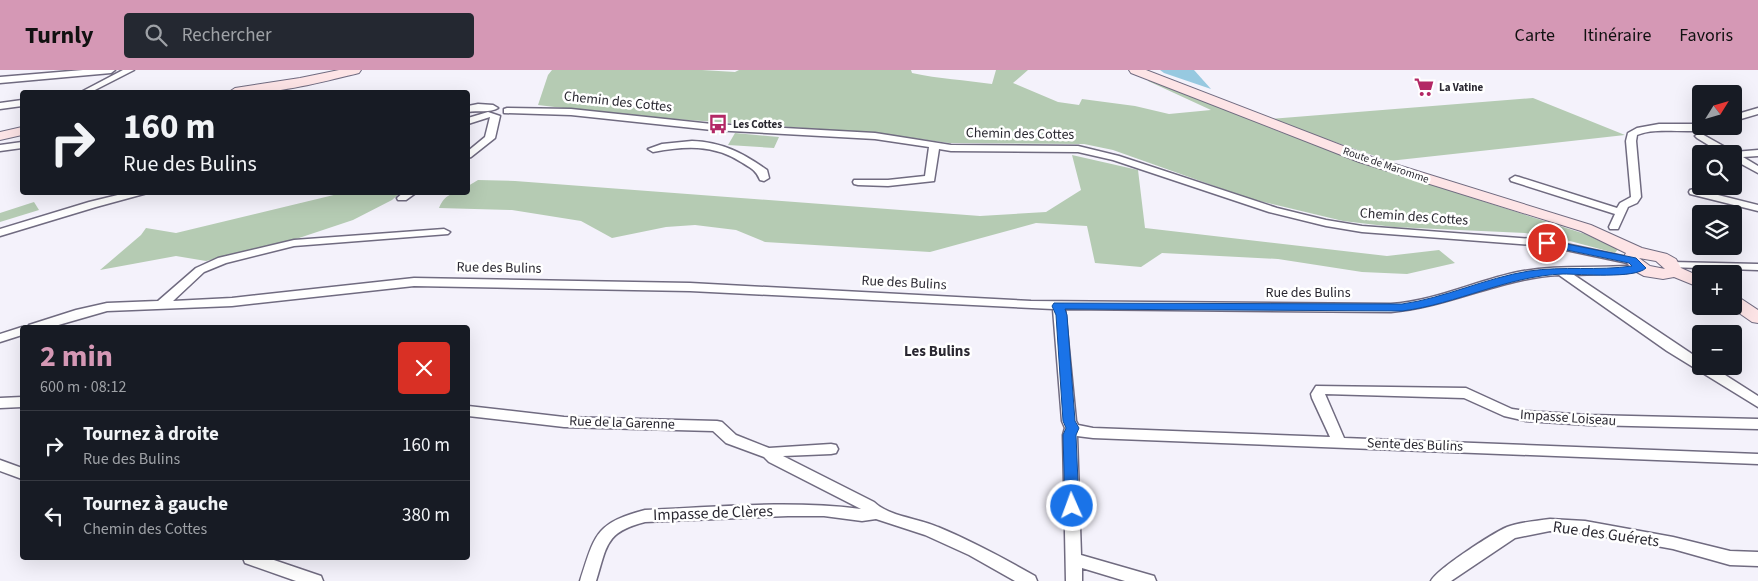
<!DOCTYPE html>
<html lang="fr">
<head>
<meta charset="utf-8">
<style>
	:root { --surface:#171b24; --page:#242831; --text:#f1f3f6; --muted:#9ea1a6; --line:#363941; --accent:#d598b5 }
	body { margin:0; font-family:"Source Sans 3",sans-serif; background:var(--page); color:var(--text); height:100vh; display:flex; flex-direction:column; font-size:19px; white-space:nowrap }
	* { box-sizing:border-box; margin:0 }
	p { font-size:16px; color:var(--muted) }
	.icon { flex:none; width:28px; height:28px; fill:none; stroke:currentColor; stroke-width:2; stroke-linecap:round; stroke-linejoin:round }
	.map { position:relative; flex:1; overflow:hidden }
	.sheet { position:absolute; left:20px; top:255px; width:450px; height:235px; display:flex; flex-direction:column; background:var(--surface); border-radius:5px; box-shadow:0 5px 20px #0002 }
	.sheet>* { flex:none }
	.banner { position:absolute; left:20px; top:20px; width:450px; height:105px; border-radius:5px; box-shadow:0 5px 20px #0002; background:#171b24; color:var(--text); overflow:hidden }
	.needle { width:32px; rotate:53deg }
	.tools { position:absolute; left:1692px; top:15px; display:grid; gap:10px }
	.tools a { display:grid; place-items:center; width:50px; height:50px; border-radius:5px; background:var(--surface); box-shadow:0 5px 20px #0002; font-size:25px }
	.pin { position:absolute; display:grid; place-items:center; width:42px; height:42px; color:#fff; margin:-21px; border:2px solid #fff; border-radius:50%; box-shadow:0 1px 5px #0007 }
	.me { position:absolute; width:55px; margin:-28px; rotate:358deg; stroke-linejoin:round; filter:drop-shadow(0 0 4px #0008) }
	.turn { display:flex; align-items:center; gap:18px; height:105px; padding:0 20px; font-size:22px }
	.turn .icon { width:65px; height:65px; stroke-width:2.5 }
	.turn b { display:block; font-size:35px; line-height:42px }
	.round { display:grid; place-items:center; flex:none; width:52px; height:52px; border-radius:5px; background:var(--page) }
	.summary { display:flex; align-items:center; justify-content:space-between; height:85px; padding:0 20px }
	h1 { font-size:30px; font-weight:700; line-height:38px; color:var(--accent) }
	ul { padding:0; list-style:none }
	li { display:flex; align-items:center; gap:15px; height:70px; padding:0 20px; border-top:1px solid var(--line) }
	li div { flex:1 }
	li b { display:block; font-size:19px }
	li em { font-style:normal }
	header { display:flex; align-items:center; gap:30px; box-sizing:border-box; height:70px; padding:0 25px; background:var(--accent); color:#111 }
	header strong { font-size:24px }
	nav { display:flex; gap:28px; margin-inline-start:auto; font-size:18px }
	.search { width:350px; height:45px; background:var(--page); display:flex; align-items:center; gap:12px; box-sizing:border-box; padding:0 18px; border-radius:5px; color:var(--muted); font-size:19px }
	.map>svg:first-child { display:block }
	.green { fill:#b5cbb3 }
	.water { fill:#97c9e0 }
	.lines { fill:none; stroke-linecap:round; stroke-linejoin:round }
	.street-casing { stroke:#706b80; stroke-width:3 }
	.secondary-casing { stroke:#706b80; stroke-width:2 }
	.street { fill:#fff; fill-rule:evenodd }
	.secondary { fill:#fde4e6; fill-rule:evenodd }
	.route { fill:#1a73e8; stroke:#114b97 }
	.labels { text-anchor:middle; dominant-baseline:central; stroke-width:5; stroke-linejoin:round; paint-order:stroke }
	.far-poi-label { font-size:11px; font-weight:bold; fill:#2a2831; stroke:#fff; text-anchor:start }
	.far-street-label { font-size:11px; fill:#2a2831; stroke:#fff }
	.street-label { font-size:14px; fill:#2a2831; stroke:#fff }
	.neighbourhood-label { font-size:15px; font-weight:bold; fill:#2a2831; stroke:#fff }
	.near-street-label { font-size:16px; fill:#2a2831; stroke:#fff }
</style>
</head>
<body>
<header>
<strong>Turnly</strong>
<div class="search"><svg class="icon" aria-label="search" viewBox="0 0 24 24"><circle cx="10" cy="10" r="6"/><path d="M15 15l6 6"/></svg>Rechercher</div>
<nav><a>Carte</a><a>Itinéraire</a><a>Favoris</a></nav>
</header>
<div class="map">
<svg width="1758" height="511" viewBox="0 0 1758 511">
	<rect width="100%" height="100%" fill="#f4f2fb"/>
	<path class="green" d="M552,0H702L735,2L739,0H911L912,3C939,9 965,10 992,14L996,0H1028L1013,13L1058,32L1079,35L1082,29L1135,36L1169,44L1211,40L1148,11L1151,10L1278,61L1373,96L1585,164L1618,179L1615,183L1570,171L1525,163L1394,157L1343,151L1251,129L1113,80L1084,74L949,73L877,63L630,46L538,35L548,5Z
		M1533,28L1625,65L1389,91L1269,49Z
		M735,63L779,67L774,78L728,75Z
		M1072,85L1138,100L1145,158L1387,186L1439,180L1455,193L1407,204L1362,202L1278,189L1162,183L1141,197L1095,193L1087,156L1036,153L930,182L765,172L736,160L695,155L666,157L612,168L581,151L512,140L439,138C445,124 453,122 468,122V116L478,110L515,111L980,146L1046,142L1081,120Z
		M342,123H400L392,130L353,150L290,171L206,191L176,186L100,200L141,165L146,158L176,163Z
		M34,132L39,140L0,152V143Z"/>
	<path class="water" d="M1160,0H1194L1211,19L1164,3Z"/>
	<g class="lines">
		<defs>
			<path id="street" d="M83,0H115L111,3L0,13V7Z
				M123,0H134L91,22H81Z
				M22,30V36L0,39V33Z
				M478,34L493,35L498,38C491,43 476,40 468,42V36Z
				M507,38L571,39L712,54L875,63L951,75L1078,76L1119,86L1277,138L1326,150L1362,156L1547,170L1632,188L1638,191L1632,194L1547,176L1362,162L1326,156L1269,142L1113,90L1078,82L951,81L939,79L934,111L888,116L858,115L854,114L853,112L854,110H888L925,106L929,77L875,69L712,60L571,45L504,43V39Z
				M1758,38V44L1734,51V45Z
				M488,42L500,46L495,68L471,87L468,88V81L485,67L490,47L468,54V48Z
				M1659,54H1701V56H1714C1698,67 1659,55 1637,65L1636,71L1641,127L1637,133L1628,137L1618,159H1610L1609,157L1615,144L1511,111L1510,109L1515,106L1519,107L1617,138L1620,133L1631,127L1626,71L1628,63L1637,58Z
				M1700,63L1734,82L1758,80V86L1743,87L1758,96V103L1734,90V84H1723L1697,68L1695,66Z
				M692,71C722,72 743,83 767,100L769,108L764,111L760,110C756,100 751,98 741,92C713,74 685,76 653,82L648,79L662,74Z
				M22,72V78L0,81V75Z
				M1694,119L1758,135V141L1690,124L1689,122L1690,120Z
				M130,122H151L96,137L0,166V159L89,132Z
				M404,122H417L406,130H398L397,128Z
				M444,159L450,162L448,164L294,176L226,193L204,202L173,231L232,228L414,208L690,213L1031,231L1391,234C1435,231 1475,211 1518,202C1558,194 1600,199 1641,195L1647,198L1645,200L1626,203L1574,205L1701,290V296H1711L1758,326V337L1667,281L1559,205C1500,208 1450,237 1391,242L1065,239L1076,351L1078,355L1093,358L1330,367L1312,328L1311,324L1316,316L1466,318L1512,339L1526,341L1589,345L1758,349V359L1589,355L1526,351L1504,346L1464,328L1325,324L1344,368L1758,384V394L1093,368L1077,366L1081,485L1154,506L1156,511H1125L1082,498V511H1066L1063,365L1065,358L1062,351L1053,239L690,221L414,216L232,236L107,241L48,258H27L29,255L76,240L107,233L158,231L196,198L218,188L294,170Z
				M1672,192L1758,194V200L1668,197L1666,195Z
				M22,257L24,258L22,265L0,272V264Z
				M22,327V337L0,338V328Z
				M468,336L564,347L717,351L722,352L736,365L769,378L831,374L836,375L838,379L836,383L831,384L783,386L874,432C890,447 918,448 938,457C972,471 1003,488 1035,506L1037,511H1015L969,485L925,465L876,449L862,451L824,446H788L645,452C605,462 607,476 596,511H580C595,465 595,453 645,440C717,437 789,430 861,439L769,392L764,387L726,373L713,361L564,357L468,346Z
				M0,390L22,398V409L0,401Z
				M1550,449L1585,451L1673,467L1730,481L1758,482V496L1730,495L1673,479L1585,463L1550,461L1515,468L1451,511H1431C1437,499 1493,463 1507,457C1520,452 1536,451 1550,449Z
				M243,488H268L321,506L323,511H296L245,493Z"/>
			<path id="secondary" d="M339,0H361L359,3C322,12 266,27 229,22L235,18L300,8Z
				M1129,0H1146L1369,86L1591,155L1642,178L1667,184L1676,189L1681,198L1701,207V218L1674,207L1663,209L1644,206L1633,200L1623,188L1626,183L1581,161L1359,92L1131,3ZM1639,188L1656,191L1665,199L1650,196Z
				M22,57V65L0,70V62Z
				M1734,227L1740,228L1758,240V253L1752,252L1729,236H1734Z"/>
		</defs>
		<use href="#street" class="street-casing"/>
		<use href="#secondary" class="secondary-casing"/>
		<use href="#street" class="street"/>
		<use href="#secondary" class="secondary"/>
	</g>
	<path class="route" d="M1547,170L1636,188L1646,198C1635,209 1580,204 1563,204C1507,206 1457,234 1402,241L1065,239L1067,245L1075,351L1079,358L1076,365L1079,436L1077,440L1072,441L1067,440L1065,436L1063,365L1066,358L1063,351L1056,245L1052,236L1054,233L1402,234C1445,228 1485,208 1529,201C1563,196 1598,201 1632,196L1629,193L1543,175V171Z"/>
	<defs>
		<symbol id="supermarket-bare" viewBox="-9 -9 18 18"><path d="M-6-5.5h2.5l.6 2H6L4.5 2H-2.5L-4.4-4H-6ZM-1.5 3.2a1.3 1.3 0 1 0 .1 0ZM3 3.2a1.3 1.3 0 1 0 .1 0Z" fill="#b32865" stroke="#fff" stroke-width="2.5" paint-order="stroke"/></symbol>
		<symbol id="bus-bare" viewBox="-9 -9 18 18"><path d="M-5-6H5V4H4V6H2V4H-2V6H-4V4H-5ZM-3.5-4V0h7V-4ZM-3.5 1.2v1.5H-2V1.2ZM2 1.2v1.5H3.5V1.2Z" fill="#b32865" stroke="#fff" stroke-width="2.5" paint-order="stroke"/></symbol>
	</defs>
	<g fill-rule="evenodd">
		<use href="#supermarket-bare" x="1410" y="3" width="28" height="28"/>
		<use href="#bus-bare" x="704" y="40" width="28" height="28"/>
	</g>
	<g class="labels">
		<g class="far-poi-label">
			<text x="1439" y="17">La Vatine</text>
			<text x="733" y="54">Les Cottes</text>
		</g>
		<g class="far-street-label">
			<text transform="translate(1386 95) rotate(19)">Route de Maromme</text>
		</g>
		<g class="street-label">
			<text transform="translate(618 32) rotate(6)">Chemin des Cottes</text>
			<text transform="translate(1020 64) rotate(1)">Chemin des Cottes</text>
			<text transform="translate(1414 147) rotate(4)">Chemin des Cottes</text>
			<text transform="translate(499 198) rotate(1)">Rue des Bulins</text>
			<text transform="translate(904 213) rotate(3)">Rue des Bulins</text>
			<text x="1308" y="223">Rue des Bulins</text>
			<text transform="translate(1568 348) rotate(4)">Impasse Loiseau</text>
			<text transform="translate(622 353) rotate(2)">Rue de la Garenne</text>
			<text transform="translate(1415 375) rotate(2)">Sente des Bulins</text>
		</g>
		<g class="neighbourhood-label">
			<text x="937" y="281">Les Bulins</text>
		</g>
		<g class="near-street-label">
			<text transform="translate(713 443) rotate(-2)">Impasse de Clères</text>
			<text transform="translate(1606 464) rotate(8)">Rue des Guérets</text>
		</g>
	</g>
</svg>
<div class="tools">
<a><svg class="needle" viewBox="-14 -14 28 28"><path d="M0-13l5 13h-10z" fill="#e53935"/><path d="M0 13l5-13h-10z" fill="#9ea1a6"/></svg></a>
<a><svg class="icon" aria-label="search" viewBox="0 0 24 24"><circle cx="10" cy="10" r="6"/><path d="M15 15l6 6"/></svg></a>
<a><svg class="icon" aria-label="layers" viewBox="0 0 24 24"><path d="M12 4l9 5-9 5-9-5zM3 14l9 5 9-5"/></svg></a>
<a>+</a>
<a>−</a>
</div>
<div class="pin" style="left:1547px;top:173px;background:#d93025"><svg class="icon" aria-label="arrive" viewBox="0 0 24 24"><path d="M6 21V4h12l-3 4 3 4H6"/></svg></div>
<svg class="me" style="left:1072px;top:436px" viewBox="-20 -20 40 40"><circle r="17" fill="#1a73e8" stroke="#fff" stroke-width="3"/><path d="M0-11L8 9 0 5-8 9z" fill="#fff"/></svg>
<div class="banner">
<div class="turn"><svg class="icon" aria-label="right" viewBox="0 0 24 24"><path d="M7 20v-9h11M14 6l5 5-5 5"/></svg><div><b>160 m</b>Rue des Bulins</div></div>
</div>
<section class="sheet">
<div class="summary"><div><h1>2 min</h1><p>600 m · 08:12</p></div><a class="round" style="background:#d93025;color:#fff"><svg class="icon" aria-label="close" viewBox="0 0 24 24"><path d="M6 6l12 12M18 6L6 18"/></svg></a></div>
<ul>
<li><svg class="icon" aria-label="right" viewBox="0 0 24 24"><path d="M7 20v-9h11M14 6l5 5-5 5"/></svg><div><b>Tournez à droite</b><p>Rue des Bulins</p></div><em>160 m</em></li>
<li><svg class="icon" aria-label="left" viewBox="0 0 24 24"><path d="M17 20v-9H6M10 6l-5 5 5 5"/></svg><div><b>Tournez à gauche</b><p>Chemin des Cottes</p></div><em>380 m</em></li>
</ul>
</section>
</div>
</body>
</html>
